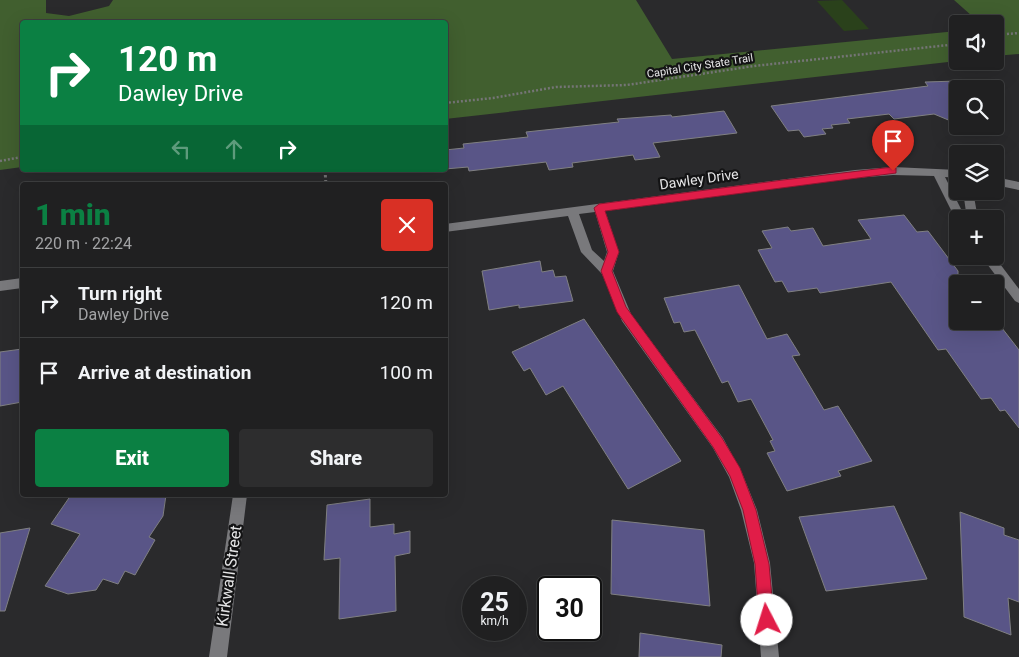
<!DOCTYPE html>
<html lang="en">
<head>
<meta charset="utf-8">
<style>
	:root { --surface:#202021; --page:#2d2d2e; --text:#f1f3f6; --muted:#a2a3a5; --line:#3d3e3f; --accent:#0b8043 }
	body { margin:0; font-family:Roboto,sans-serif; background:var(--page); color:var(--text); height:100vh; display:flex; flex-direction:column; font-size:19px; white-space:nowrap }
	* { box-sizing:border-box; margin:0 }
	p { font-size:16px; color:var(--muted) }
	.icon { flex:none; width:28px; height:28px; fill:none; stroke:currentColor; stroke-width:2; stroke-linecap:round; stroke-linejoin:round }
	.map { position:relative; flex:1; overflow:hidden }
	.panel { position:absolute; left:20px; top:182px; width:428px; height:315px; display:flex; flex-direction:column; background:var(--surface); border-radius:5px; box-shadow:0 5px 20px #0002,0 0 0 1px var(--line) }
	.panel>* { flex:none }
	.banner { position:absolute; left:20px; top:20px; width:428px; height:152px; border-radius:5px; box-shadow:0 5px 20px #0002,0 0 0 1px var(--line); background:#0b8043; color:#fff; overflow:hidden }
	.buttons { position:absolute; left:949px; top:15px; display:grid; gap:10px }
	.buttons a { display:grid; place-items:center; width:55px; height:55px; border-radius:5px; background:var(--surface); box-shadow:0 5px 20px #0002,0 0 0 1px var(--line); font-size:25px }
	.speed { position:absolute; left:462px; top:576px; display:flex; gap:10px; font-size:25px; font-weight:700; text-align:center }
	.speed>* { display:grid; place-content:center; width:65px; height:65px; border-radius:50%; background:var(--surface); box-shadow:0 5px 20px #0002,0 0 0 1px var(--line); line-height:1 }
	.speed small { font-size:12px; font-weight:400 }
	.speed .limit { border:2px solid #111; border-radius:8px; background:#fff; color:#111 }
	.pin { position:absolute; display:grid; place-items:center; width:42px; height:42px; color:#fff; margin:-51px -21px; border-radius:50% 50% 50% 0; rotate:-45deg; box-shadow:0 0 5px #0007 }
	.pin .icon { rotate:45deg }
	.me { position:absolute; width:55px; margin:-28px; rotate:355deg; stroke-linejoin:round; filter:drop-shadow(0 0 4px #0008) }
	.turn { display:flex; align-items:center; gap:18px; height:105px; padding:0 15px; font-size:22px }
	.turn .icon { width:65px; height:65px; stroke-width:2.5 }
	.turn b { display:block; font-size:35px; line-height:42px }
	.lanes { display:flex; align-items:center; height:48px; padding:0 15px; background:#0003; justify-content:center; gap:25px; direction:ltr }
	.lanes .off { opacity:.35 }
	.round { display:grid; place-items:center; flex:none; width:52px; height:52px; border-radius:5px; background:var(--page) }
	.head { display:flex; align-items:center; justify-content:space-between; height:85px; padding:0 15px }
	h1 { font-size:30px; font-weight:800; line-height:38px; color:var(--accent) }
	.button { display:flex; gap:10px; margin-top:auto; padding:10px 15px }
	.button a { flex:1; height:58px; border-radius:5px; background:var(--accent); color:#fff; font-size:20px; font-weight:800; line-height:58px; text-align:center }
	.button a+a { background:var(--page); color:var(--text) }
	ul { padding:0; list-style:none }
	li { display:flex; align-items:center; gap:15px; height:70px; padding:0 15px; border-top:1px solid var(--line) }
	li div { flex:1 }
	li b { display:block; font-size:19px }
	li em { font-style:normal }
	.map>svg:first-child { display:block }
	.green { fill:#2a411b }
	.forest { fill:#415f2f }
	.building { fill:#595587; stroke:#808082 }
	.lines { fill:none; stroke-linecap:round; stroke-linejoin:round }
	.path-far1 { stroke:#757576; stroke-width:2.5; stroke-dasharray:2 2; stroke-linecap:butt }
	.path { stroke:#757576; stroke-width:3; stroke-dasharray:2.5 2.5; stroke-linecap:butt }
	.street { fill:#79797c; fill-rule:evenodd }
	.route { fill:#e11d48; stroke:#92132f }
	.labels { text-anchor:middle; dominant-baseline:central; stroke-width:4.5; stroke-linejoin:round; paint-order:stroke }
	.far-street-label { font-size:11px; fill:#e5e5e6; stroke:#131314 }
	.street-label { font-size:14px; fill:#e5e5e6; stroke:#131314 }
	.near-street-label { font-size:16px; fill:#e5e5e6; stroke:#131314 }
</style>
</head>
<body>
<div class="map">
<svg width="1019" height="657" viewBox="0 0 1019 657">
	<rect width="100%" height="100%" fill="#2a2a2c"/>
	<path class="green" d="M842,0L869,29L844,31L817,1Z"/>
	<path class="forest" d="M0,0H46V13L69,16L109,6L113,0H636L672,59L957,31V61L445,119V22H22V167L0,170Z
		M954,0H1019V54L995,56V24H981Z"/>
	<path class="building" d="M958,81V124L934,114L894,119L889,114L847,119L850,123L831,125L833,128L822,129L826,134L804,137L799,130L788,131L771,106L928,86L925,82Z
		M724,111L737,133L653,143L660,157L635,160L633,155L572,163L573,167L549,170L546,162L469,171L468,167L445,169V150L464,148L463,144L528,137L526,132L619,122L617,119L671,115L672,117Z
		M904,215L917,232L928,231L958,271V321H995V319L1019,350V428L1005,410L1000,411L991,398L981,399L946,349L938,350L891,282L820,293L817,288L788,292L782,281L775,282L758,250L772,248L762,231L788,227L791,231L813,228L823,246L871,239L858,220Z
		M540,261L542,272L553,270L555,277L566,276L573,301L519,308V305L489,310L482,271Z
		M739,285L767,339L787,334L800,355L792,356L824,410L838,406L872,461L838,471L841,476L787,491L767,453L775,451L770,441L773,440L751,399L738,402L728,381L722,383L695,330L684,332L680,322L674,323L664,298Z
		M584,319L681,461L628,489L563,386L546,395L530,368L524,371L512,352Z
		M22,349V402L0,406V352Z
		M71,495H166L163,516L149,537L155,540L135,575L125,571L118,584L103,579L96,590L68,594L45,586L80,534L51,524Z
		M370,499V527L394,524V534L410,531V553L395,556L396,611L339,619L340,558L324,560L327,505Z
		M894,506L927,579L826,591L799,517Z
		M960,512L1004,528V535L1019,540V602L1008,598L1011,635L964,617Z
		M612,520L704,530L710,606L611,594Z
		M30,528L5,611H0V533Z
		M640,633L722,645L721,657H639Z"/>
	<g class="lines">
		<path class="path-far1" d="M995,35L1019,33
			M445,103L493,98L556,87L627,85L754,66L958,44
			M0,161L22,157"/>
		<path class="path" d="M325,170L326,185"/>
		<path class="street" d="M893,167L958,170V178L945,177L966,219H958L957,222L934,176L893,175L855,178L605,211L619,252L613,271L631,314L723,438L742,473L757,510L770,563L779,657H761L754,563L741,510L729,477L713,448L622,321L602,274L581,252L568,216L445,232V224L855,170ZM595,212L607,252L604,261L592,250L579,214Z
			M995,177L1019,182V190L995,185Z
			M963,191H973L978,219H967Z
			M981,256H994L1019,289V303L1015,301Z
			M22,278V288L0,291V281Z
			M233,495H247L227,657H209Z"/>
	</g>
	<path class="route" d="M893,167L896,168V173L605,211L619,252L612,271L626,307L722,438L740,468L756,510L769,564L774,620L772,625L767,627L761,625L759,620L755,564L743,510L730,476L713,447L617,312L601,271L608,252L594,208L599,204L783,180Z"/>
	<g class="labels">
		<g class="far-street-label">
			<text transform="translate(700 66) rotate(-9)">Capital City State Trail</text>
		</g>
		<g class="street-label">
			<text transform="translate(699 179) rotate(-8)">Dawley Drive</text>
		</g>
		<g class="near-street-label">
			<text transform="translate(229 576) rotate(-82)">Kirkwall Street</text>
		</g>
	</g>
</svg>
<div class="buttons">
<a><svg class="icon" aria-label="sound" viewBox="0 0 24 24"><path d="M4 9h4l5-4v14l-5-4H4zM17 9q2 3 0 6"/></svg></a>
<a><svg class="icon" aria-label="search" viewBox="0 0 24 24"><circle cx="10" cy="10" r="6"/><path d="M15 15l6 6"/></svg></a>
<a><svg class="icon" aria-label="layers" viewBox="0 0 24 24"><path d="M12 4l9 5-9 5-9-5zM3 14l9 5 9-5"/></svg></a>
<a>+</a>
<a>−</a>
</div>
<div class="speed"><div>25<small>km/h</small></div><div class="limit">30</div></div>
<div class="pin" style="left:893px;top:171px;background:#d93025"><svg class="icon" aria-label="arrive" viewBox="0 0 24 24"><path d="M6 21V4h12l-3 4 3 4H6"/></svg></div>
<svg class="me" style="left:767px;top:620px" viewBox="-20 -20 40 40"><circle r="19" fill="#fff"/><path d="M0-13L10 11 0 6-10 11z" fill="#e11d48"/></svg>
<div class="banner">
<div class="turn"><svg class="icon" aria-label="right" viewBox="0 0 24 24"><path d="M7 20v-9h11M14 6l5 5-5 5"/></svg><div><b>120 m</b>Dawley Drive</div></div>
<div class="lanes"><svg class="icon off" aria-label="left" viewBox="0 0 24 24"><path d="M17 20v-9H6M10 6l-5 5 5 5"/></svg><svg class="icon off" aria-label="ahead" viewBox="0 0 24 24"><path d="M12 20V5M6 11l6-6 6 6"/></svg><svg class="icon" aria-label="right" viewBox="0 0 24 24"><path d="M7 20v-9h11M14 6l5 5-5 5"/></svg></div>
</div>
<section class="panel">
<div class="head"><div><h1>1 min</h1><p>220 m · 22:24</p></div><a class="round" style="background:#d93025;color:#fff"><svg class="icon" aria-label="close" viewBox="0 0 24 24"><path d="M6 6l12 12M18 6L6 18"/></svg></a></div>
<ul>
<li><svg class="icon" aria-label="right" viewBox="0 0 24 24"><path d="M7 20v-9h11M14 6l5 5-5 5"/></svg><div><b>Turn right</b><p>Dawley Drive</p></div><em>120 m</em></li>
<li><svg class="icon" aria-label="arrive" viewBox="0 0 24 24"><path d="M6 21V4h12l-3 4 3 4H6"/></svg><div><b>Arrive at destination</b></div><em>100 m</em></li>
</ul>
<div class="button"><a>Exit</a><a>Share</a></div>
</section>
</div>
</body>
</html>
